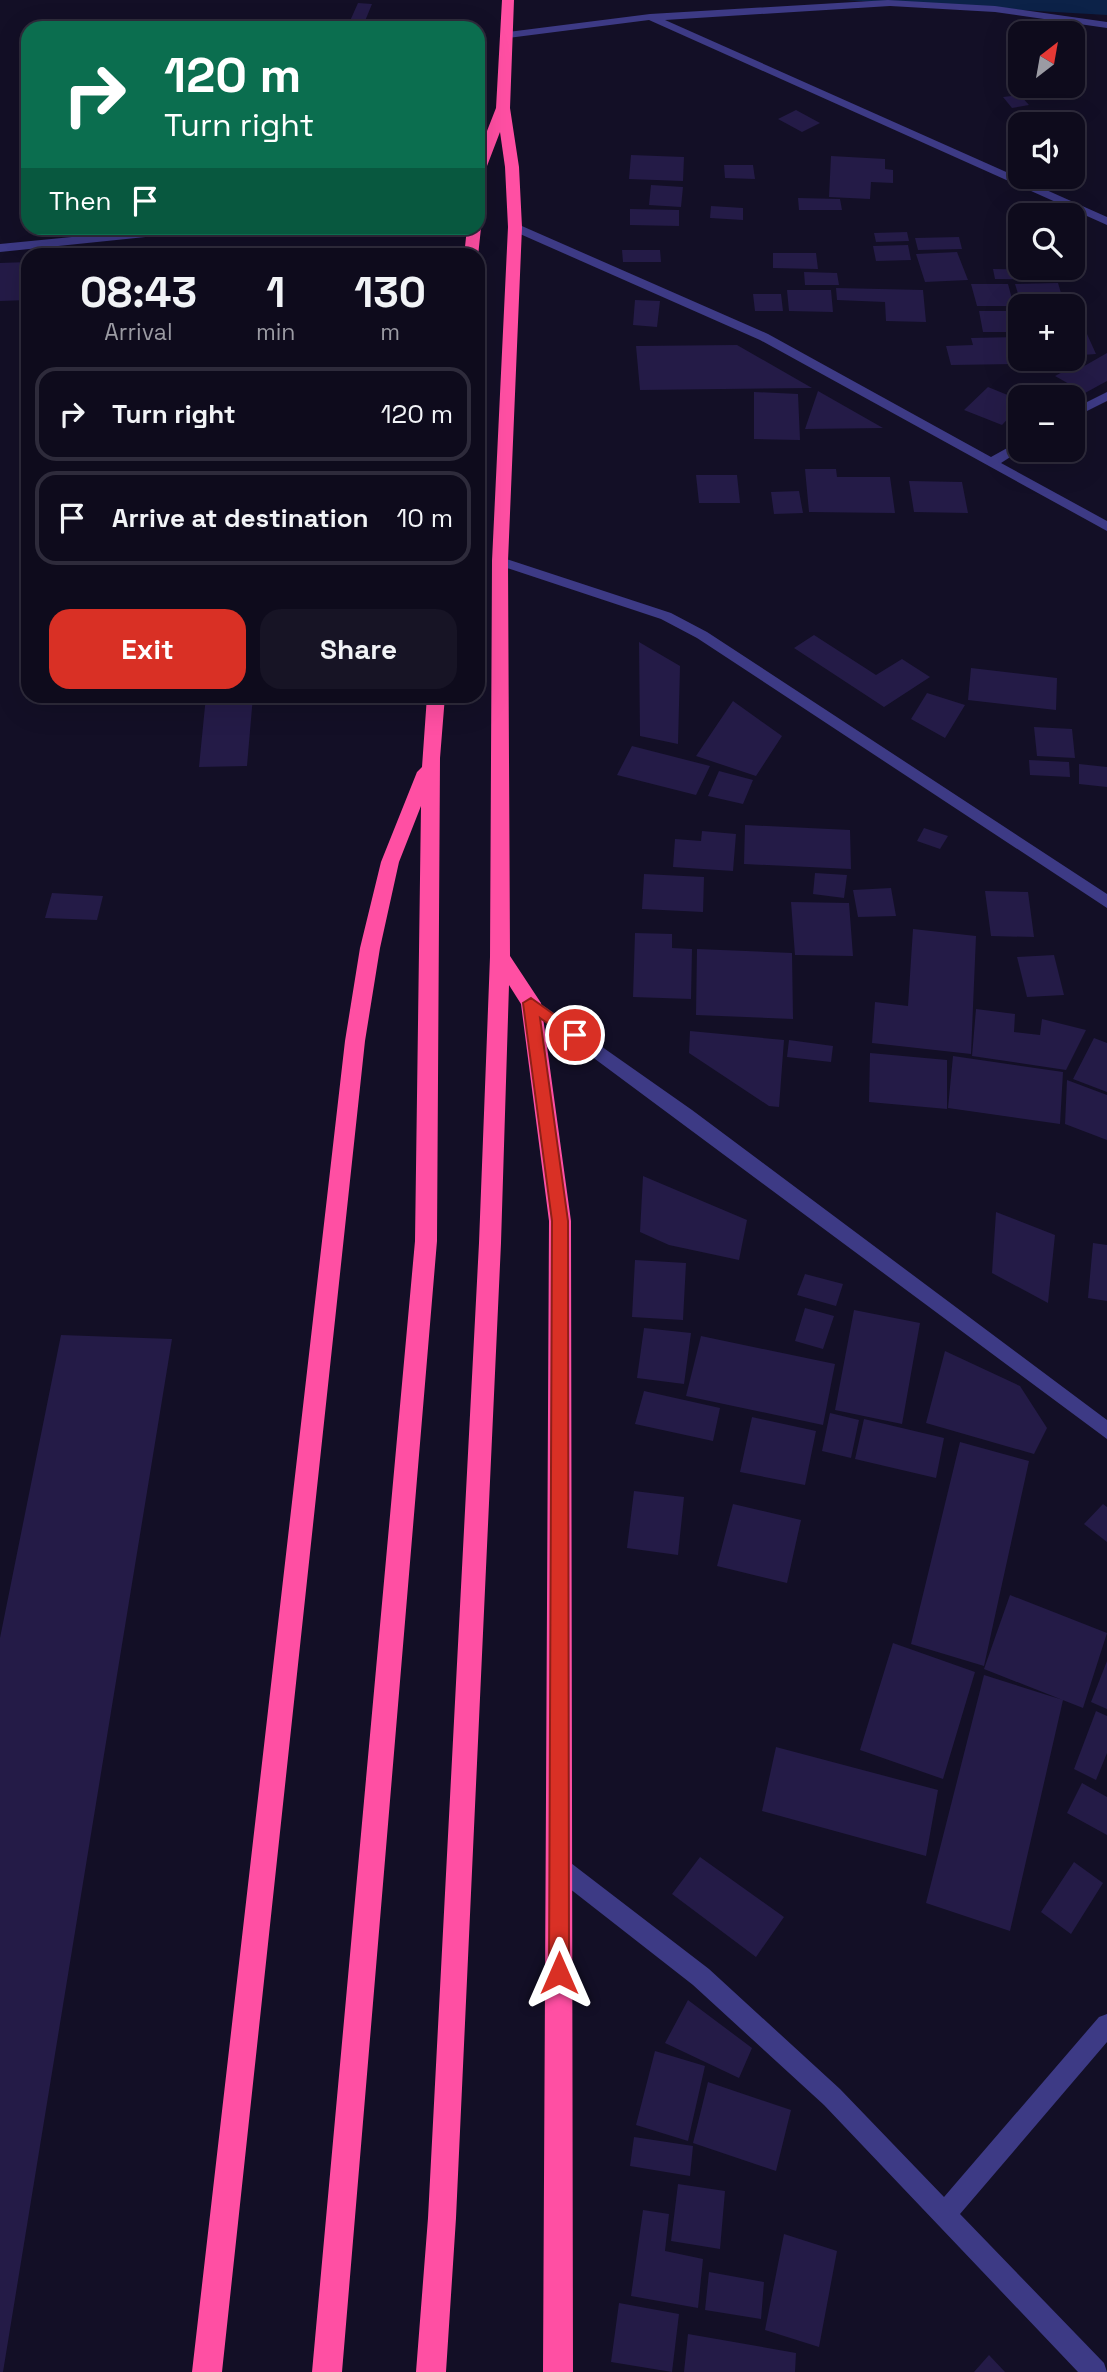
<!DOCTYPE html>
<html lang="en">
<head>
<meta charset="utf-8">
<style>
	:root { --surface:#0e0b1c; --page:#171425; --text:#f1f3f6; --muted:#9b9ba3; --line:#2e2b3b; --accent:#d93025 }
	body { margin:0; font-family:"Space Grotesk",sans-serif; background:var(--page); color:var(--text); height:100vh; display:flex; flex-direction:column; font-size:26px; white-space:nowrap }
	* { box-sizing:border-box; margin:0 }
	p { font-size:23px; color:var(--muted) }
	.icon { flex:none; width:38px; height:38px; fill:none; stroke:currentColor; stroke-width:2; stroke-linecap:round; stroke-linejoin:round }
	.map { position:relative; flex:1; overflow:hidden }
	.side { position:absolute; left:21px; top:248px; width:464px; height:455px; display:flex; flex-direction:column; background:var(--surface); border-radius:21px; box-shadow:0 7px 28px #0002,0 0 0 2px var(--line) }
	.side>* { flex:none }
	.top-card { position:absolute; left:21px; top:21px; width:464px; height:214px; border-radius:21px; box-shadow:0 7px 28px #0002,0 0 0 2px var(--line); background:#0b6e4f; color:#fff; overflow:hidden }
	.needle { width:46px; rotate:31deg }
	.buttons { position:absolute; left:1008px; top:21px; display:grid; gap:14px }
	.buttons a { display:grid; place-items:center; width:77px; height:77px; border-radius:14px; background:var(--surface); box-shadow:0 7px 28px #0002,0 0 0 2px var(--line); font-size:35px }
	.pin { position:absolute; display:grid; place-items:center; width:60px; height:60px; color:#fff; margin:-30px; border:4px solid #fff; border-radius:50%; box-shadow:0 2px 7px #0007 }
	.me { position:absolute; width:77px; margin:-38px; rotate:0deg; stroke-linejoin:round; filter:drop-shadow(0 0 5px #0008) }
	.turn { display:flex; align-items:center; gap:24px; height:147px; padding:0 28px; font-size:32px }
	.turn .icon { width:91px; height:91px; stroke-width:2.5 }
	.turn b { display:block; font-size:49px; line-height:60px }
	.then { display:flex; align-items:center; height:66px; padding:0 28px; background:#0003; gap:14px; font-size:26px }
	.eta { display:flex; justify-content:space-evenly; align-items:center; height:119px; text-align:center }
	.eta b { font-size:42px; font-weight:700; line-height:49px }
	.cta { display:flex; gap:14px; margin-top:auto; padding:14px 28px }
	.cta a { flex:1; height:80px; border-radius:21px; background:var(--accent); color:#fff; font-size:28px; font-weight:700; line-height:80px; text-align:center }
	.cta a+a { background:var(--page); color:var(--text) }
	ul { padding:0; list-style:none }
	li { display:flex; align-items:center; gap:21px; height:94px; margin:0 14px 10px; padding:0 14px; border:4px solid var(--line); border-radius:21px }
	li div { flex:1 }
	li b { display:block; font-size:26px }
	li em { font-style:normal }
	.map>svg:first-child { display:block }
	.water { fill:#0c2248 }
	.building { fill:#241b47 }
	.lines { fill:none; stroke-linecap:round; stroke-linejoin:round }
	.minor { fill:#3d3a85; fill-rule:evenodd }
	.highway { fill:#ff4fa3; fill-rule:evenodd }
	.route { fill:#d93025; stroke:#8d1f18; stroke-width:2 }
</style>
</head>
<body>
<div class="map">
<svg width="1107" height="2372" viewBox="0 0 1107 2372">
	<rect width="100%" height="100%" fill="#130f26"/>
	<path class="water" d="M845,0H1107V15Z"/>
	<path class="building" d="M358,3L372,4L365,21H350Z
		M1020,95L1029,105L1012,108L1003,97Z
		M796,110L820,123L802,132L778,119Z
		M631,155L684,157L683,181L629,179Z
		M831,156L885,159V169L893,170V183L871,182L870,199L829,197Z
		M724,165H753L755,179L725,178Z
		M651,185L683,187L681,207L649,205Z
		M798,198L840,199L842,210H799Z
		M711,206L743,208V220L710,218Z
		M630,209L679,210V226L630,225Z
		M907,232L909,241L876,242L874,233Z
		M959,237L962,249L918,250L915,238Z
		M908,245L911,260L876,261L873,246Z
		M1009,245L1020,246V264H1013Z
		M622,250H660L661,262H623Z
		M957,252L968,280L925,282L916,254Z
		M773,253H816L818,269L773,268Z
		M28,262V300L0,301V263Z
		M993,269L1055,270L1057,280L995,279Z
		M804,272L837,273L839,285H805Z
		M1058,283L1065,306H1022L1015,284Z
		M971,284H1008L1014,306H977Z
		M836,288L923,290L926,322L886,321L885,302L837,300Z
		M787,290H831L833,312L789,311Z
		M753,294H781L783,311H755Z
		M635,300L660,301L657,327L633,325Z
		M979,311H1017L1020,332H983Z
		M1087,334L1096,354L1082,355L1084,359L1073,360V335Z
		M1020,337V353H1012L1015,364L951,365L946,346L973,345L971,338Z
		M737,345L812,388L640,390L636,346Z
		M1107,353V381L1085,393L1055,376L1074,366L1079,369Z
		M988,387L1020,400V406L1002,425L964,410Z
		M818,391L883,428L805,429Z
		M754,392L798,394L800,440L754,439Z
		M805,469H836L837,477H890L895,513L809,512Z
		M696,475H737L740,503H699Z
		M909,481L962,482L968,513L914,512Z
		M799,491L803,513L774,514L771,492Z
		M814,635L876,675L902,659L930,677L884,707L794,648Z
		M639,642L680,666L678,744L640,736Z
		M971,668L1057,678L1056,710L968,700Z
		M927,693L965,705L945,738L911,719Z
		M206,696H253L247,766L199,767Z
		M733,701L782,736L756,776L696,756Z
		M1034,727L1072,729L1075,758L1037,756Z
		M632,746L710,766L696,795L617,775Z
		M1029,760L1069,762L1070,777L1030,775Z
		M1079,764L1107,767V787L1079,784Z
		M719,771L753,780L743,804L708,796Z
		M745,825L850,830L851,869L744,864Z
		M924,828L948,836L940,849L917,841Z
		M702,831L736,834L733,871L673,867L675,839L701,841Z
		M815,873L847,875L844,898L813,894Z
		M644,874L704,877L703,912L642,909Z
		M891,888L896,916L858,917L853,890Z
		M985,891L1028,892L1034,937L991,936Z
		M52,893L103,896L97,920L45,918Z
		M791,902L849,903L853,956L795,955Z
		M913,929L976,936L971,1054L872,1043L875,1002L908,1006Z
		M635,933L672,934V948L692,949L691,999L633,997Z
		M697,949L792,953L793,1019L696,1015Z
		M1054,955L1064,995L1027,997L1017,957Z
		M976,1009L1015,1014L1014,1032L1040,1035L1042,1019L1086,1030L1066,1070L972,1056Z
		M690,1031L784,1040L779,1107L769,1106L689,1053Z
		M1094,1038L1107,1043V1092L1073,1079Z
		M789,1040L833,1046L831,1062L787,1057Z
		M870,1053L947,1060V1109L869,1102Z
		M953,1056L1063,1072L1060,1124L948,1108Z
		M1067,1080L1107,1095V1140L1065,1124Z
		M643,1176L747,1220L739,1260L669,1245L640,1232Z
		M996,1212L1055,1235L1048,1303L992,1273Z
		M1093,1243L1107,1245V1301L1088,1298Z
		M635,1260L686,1263L683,1320L632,1317Z
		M805,1274L843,1284L836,1306L797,1295Z
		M805,1308L834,1316L823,1349L795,1341Z
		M854,1310L920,1323L902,1424L835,1410Z
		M644,1328L691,1333L684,1384L637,1378Z
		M61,1335L172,1339L3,2372H0V1638Z
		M701,1336L835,1364L823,1425L686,1396Z
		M945,1351L1020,1386L1047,1428L1034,1454L926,1423Z
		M644,1391L720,1408L713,1441L635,1424Z
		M830,1413L859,1420L851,1458L822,1451Z
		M752,1417L816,1431L805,1485L740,1472Z
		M864,1419L944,1438L936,1478L855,1459Z
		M960,1442L1029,1461L984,1666L911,1644Z
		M634,1491L684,1497L678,1555L627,1548Z
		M733,1504L801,1520L787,1583L717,1566Z
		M1103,1504L1107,1507V1542L1084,1524Z
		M1010,1595L1107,1633L1083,1708L984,1669Z
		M893,1643L975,1672L943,1779L860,1750Z
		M1107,1661V1709L1091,1702Z
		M984,1675L1063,1700L1010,1931L926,1903Z
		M1096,1711L1107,1716V1753L1096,1780L1074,1769Z
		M776,1747L938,1790L926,1856L762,1811Z
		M1082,1783L1107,1797V1835L1067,1813Z
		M700,1857L784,1917L756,1957L672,1894Z
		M1074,1862L1103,1883L1071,1934L1041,1912Z
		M688,2000L752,2048L739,2078L665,2043Z
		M655,2051L705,2066L688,2141L636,2125Z
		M708,2082L791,2110L776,2171L693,2143Z
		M634,2137L693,2146L690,2176L630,2166Z
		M678,2184L725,2191L720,2249L671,2241Z
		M643,2210L669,2214L665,2251L703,2259L698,2308L631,2296Z
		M784,2234L837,2251L819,2347L765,2330Z
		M709,2272L764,2282L761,2319L705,2310Z
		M619,2303L679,2314L672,2372L611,2362Z
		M688,2334L796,2353L795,2372H684Z
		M989,2355L1005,2372H974Z"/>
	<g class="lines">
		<path class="minor" d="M888,0L995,6L1107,22V28L995,12L890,6L665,20L1107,217V225L649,20L508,38L503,35L508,32L650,14Z
			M515,223L768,334L991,457L1020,441L1021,450L1001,463L1107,521V531L760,340L511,230L509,227Z
			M164,228H200L194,232L0,252V244Z
			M1107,392V401L1073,418V409Z
			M500,557L671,613L707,632L1107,894V908L697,638L661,619L495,564L493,561Z
			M531,997L692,1110L1107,1420V1439L525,1007L523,1003Z
			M559,1856L567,1860L709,1969L840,2089L944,2197L1099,2017L1107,2014V2042L960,2214L1104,2363L1107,2372H1078L824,2105L693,1985L551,1874L548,1867L551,1860Z"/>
		<path class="highway" d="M502,0H514L510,108L519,167L522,227L508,561L510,956L541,1003L571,1221L573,2372H543L549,1221L521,1004L509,985L501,1243L456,2218L446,2372H416L428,2218L479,1243L490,957L492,561L508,227L505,167L500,132L487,166L485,188L478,192V154L496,108Z
			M478,225L481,228L478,256H464L467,228H478Z
			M427,696H445L440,758L437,1241L342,2372H312L415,1241L421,806L399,862L380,948L365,1041L222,2372H192L345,1041L360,948L381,862L417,772L422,767Z"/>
	</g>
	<path class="route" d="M531,998L583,1035L581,1039H570L540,1018L568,1221L569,1973L566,1980L559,1983L552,1980L549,1973L552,1221L523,1003Z"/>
</svg>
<div class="buttons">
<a><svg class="needle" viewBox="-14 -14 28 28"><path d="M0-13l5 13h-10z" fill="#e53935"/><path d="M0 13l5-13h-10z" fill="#9b9ba3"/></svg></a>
<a><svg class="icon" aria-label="sound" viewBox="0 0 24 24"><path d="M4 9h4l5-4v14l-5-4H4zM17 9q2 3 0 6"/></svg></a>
<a><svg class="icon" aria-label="search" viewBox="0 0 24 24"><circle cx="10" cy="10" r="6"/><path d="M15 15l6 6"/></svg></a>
<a>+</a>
<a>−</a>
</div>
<div class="pin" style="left:575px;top:1035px;background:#d93025"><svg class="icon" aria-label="arrive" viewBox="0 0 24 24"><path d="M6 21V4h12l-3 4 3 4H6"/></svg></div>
<svg class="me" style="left:559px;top:1973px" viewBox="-20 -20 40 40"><path d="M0-17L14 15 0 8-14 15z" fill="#d93025" stroke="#fff" stroke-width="4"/></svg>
<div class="top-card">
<div class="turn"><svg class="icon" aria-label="right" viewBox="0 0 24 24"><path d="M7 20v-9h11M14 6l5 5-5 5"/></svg><div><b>120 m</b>Turn right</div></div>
<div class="then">Then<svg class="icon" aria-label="arrive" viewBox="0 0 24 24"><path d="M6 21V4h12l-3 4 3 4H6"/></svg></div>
</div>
<section class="side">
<div class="eta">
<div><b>08:43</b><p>Arrival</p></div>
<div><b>1</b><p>min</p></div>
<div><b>130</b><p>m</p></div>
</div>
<ul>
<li><svg class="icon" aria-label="right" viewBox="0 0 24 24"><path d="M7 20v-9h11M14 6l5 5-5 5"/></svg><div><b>Turn right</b></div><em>120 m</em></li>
<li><svg class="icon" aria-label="arrive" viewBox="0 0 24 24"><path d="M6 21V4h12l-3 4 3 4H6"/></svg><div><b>Arrive at destination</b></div><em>10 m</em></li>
</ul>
<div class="cta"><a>Exit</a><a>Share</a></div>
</section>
</div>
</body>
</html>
